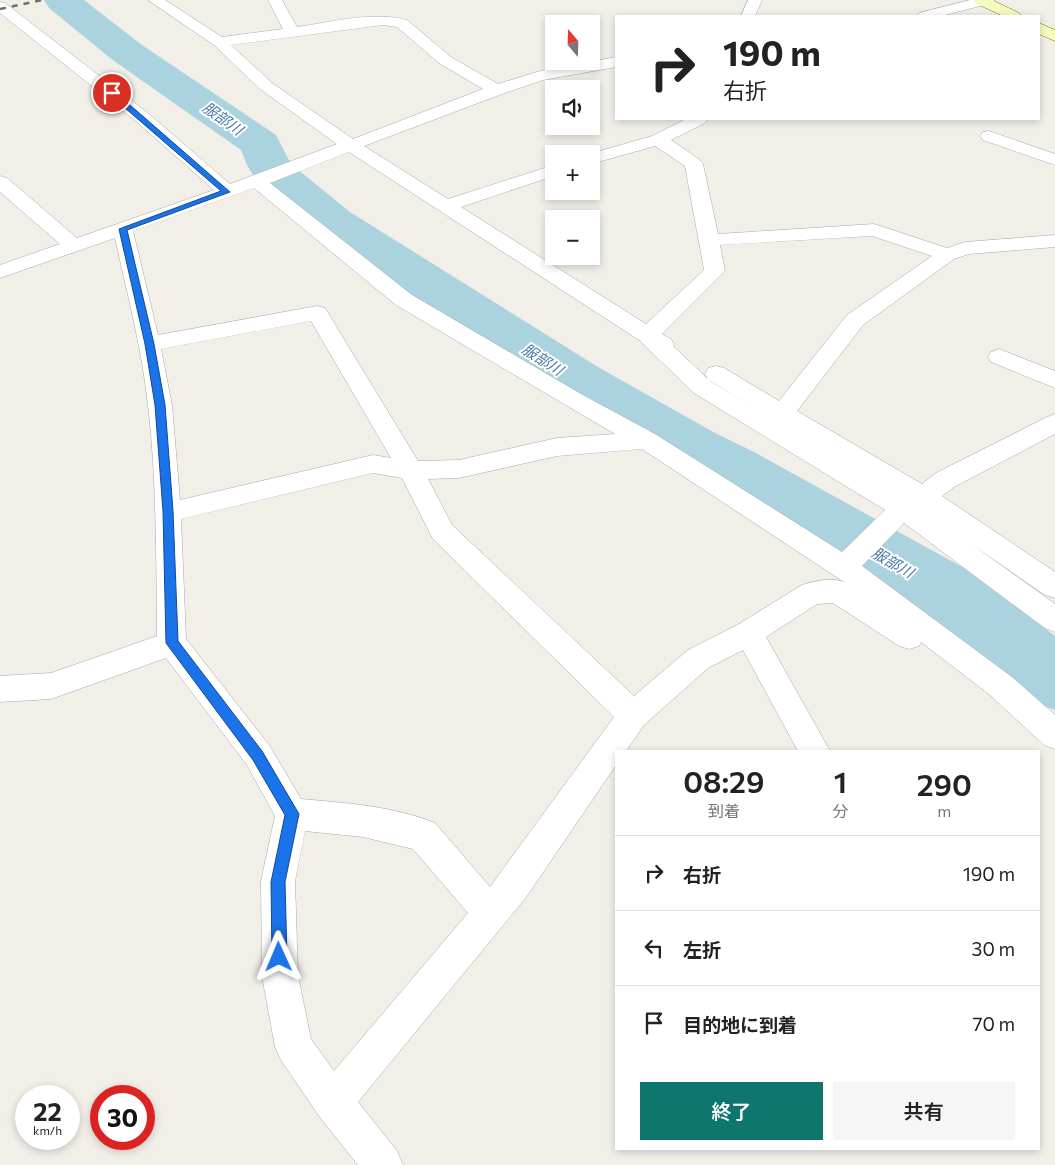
<!DOCTYPE html>
<html lang="ja">
<head>
<meta charset="utf-8">
<style>
	:root { --surface:#fff; --page:#f6f6f6; --text:#222; --muted:#767676; --line:#e0e0e0; --accent:#0f766e }
	body { margin:0; font-family:Commissioner,"Noto Sans JP",sans-serif; background:var(--page); color:var(--text); height:100vh; display:flex; flex-direction:column; font-size:19px; white-space:nowrap }
	* { box-sizing:border-box; margin:0 }
	p { font-size:16px; color:var(--muted) }
	.icon { flex:none; width:28px; height:28px; fill:none; stroke:currentColor; stroke-width:2; stroke-linecap:round; stroke-linejoin:round }
	.map { position:relative; flex:1; overflow:hidden }
	.drawer { position:absolute; left:615px; top:750px; width:425px; height:400px; display:flex; flex-direction:column; background:var(--surface); border-radius:0px; box-shadow:0 2px 8px #0003 }
	.drawer>* { flex:none }
	.top-card { position:absolute; left:615px; top:15px; width:425px; height:105px; border-radius:0px; box-shadow:0 2px 8px #0003; background:#fff; color:var(--text); overflow:hidden }
	.needle { width:32px; rotate:341deg }
	.controls { position:absolute; left:545px; top:15px; display:grid; gap:10px }
	.controls a { display:grid; place-items:center; width:55px; height:55px; border-radius:0px; background:var(--surface); box-shadow:0 2px 8px #0003; font-size:25px }
	.speed { position:absolute; left:15px; top:1085px; display:flex; gap:10px; font-size:25px; font-weight:700; text-align:center }
	.speed>* { display:grid; place-content:center; width:65px; height:65px; border-radius:50%; background:var(--surface); box-shadow:0 2px 8px #0003; line-height:1 }
	.speed small { font-size:12px; font-weight:400 }
	.speed .limit { border:8px solid #d22; background:#fff; color:#111 }
	.pin { position:absolute; display:grid; place-items:center; width:42px; height:42px; color:#fff; margin:-21px; border:2px solid #fff; border-radius:50%; box-shadow:0 1px 5px #0007 }
	.me { position:absolute; width:55px; margin:-28px; rotate:359deg; stroke-linejoin:round; filter:drop-shadow(0 0 4px #0008) }
	.turn { display:flex; align-items:center; gap:18px; height:105px; padding:0 25px; font-size:22px }
	.turn .icon { width:65px; height:65px; stroke-width:2.5 }
	.turn b { display:block; font-size:35px; line-height:42px }
	.eta { display:flex; justify-content:space-evenly; align-items:center; height:85px; text-align:center }
	.eta b { font-size:30px; font-weight:600; line-height:35px }
	.button { display:flex; gap:10px; margin-top:auto; padding:10px 25px }
	.button a { flex:1; height:58px; border-radius:0px; background:var(--accent); color:#fff; font-size:20px; font-weight:600; line-height:58px; text-align:center }
	.button a+a { background:var(--page); color:var(--text) }
	ul { padding:0; list-style:none }
	li { display:flex; align-items:center; gap:15px; height:75px; padding:0 25px; border-top:1px solid var(--line) }
	li div { flex:1 }
	li b { display:block; font-size:19px }
	li em { font-style:normal }
	.map>svg:first-child { display:block }
	.lines { fill:none; stroke-linecap:round; stroke-linejoin:round }
	.river { fill:#aad3df; fill-rule:evenodd }
	.street-casing { stroke:#a9a9a9; stroke-width:1 }
	.secondary-casing { stroke:#707d05; stroke-width:1 }
	.street { fill:#fff; fill-rule:evenodd }
	.secondary { fill:#f7fabf; fill-rule:evenodd }
	.rail { stroke:#707070; stroke-width:2.5; stroke-dasharray:6 6; stroke-linecap:butt }
	.route { fill:#1a73e8; stroke:#114b97 }
	.labels { text-anchor:middle; dominant-baseline:central; stroke-width:4; stroke-linejoin:round; paint-order:stroke }
	.water-label { font-size:15px; font-style:italic; fill:#4a7aab; stroke:#fff }
</style>
</head>
<body>
<div class="map">
<svg width="1055" height="1165" viewBox="0 0 1055 1165">
	<rect width="100%" height="100%" fill="#f2efe9"/>
	<g class="lines">
		<path class="river" d="M44,0H84L142,45L276,135L289,160L302,173L350,212L598,367L715,433L754,452L964,568L1055,636V710L1029,701L916,608L558,395L316,232L270,193L253,175L247,165L241,150L114,61L49,8Z"/>
		<defs>
			<path id="street" d="M148,0H165L222,37L283,29L268,0H282L297,27C333,22 372,11 407,20L451,57L498,84L540,71L616,57V67L543,80L502,94L364,146L448,199L554,165V176L461,207L646,324L704,270L685,166L655,146L591,164V154H590L652,136L686,119H708L705,123L671,140L700,160L703,164L718,234L874,224L947,248L965,242L1055,235V247L969,254L954,259L863,325L797,411L922,484L936,473L1047,417L1055,414V434L954,487L942,496L1055,572V598L1045,595L970,543L1055,604V632L1045,628L904,523L862,566L1012,677L1055,715V749L1044,745L990,695L921,642L919,646L909,649L899,646L833,603L817,604L766,637L830,751H798L743,650L708,668L644,725L626,751H616V765L527,896L358,1102L397,1151L403,1165H358L319,1116L281,1060L275,1047L262,976L261,881L275,816L247,765L166,658L51,699L0,702V676L51,673L157,636C156,559 157,481 148,405C142,349 127,293 115,238L0,278V265L60,244L0,192V176L7,178L77,238L214,190L137,122L0,13V2L5,3L149,114L230,184L337,144L260,89L214,45ZM383,25L397,27L439,63L483,89L353,139L272,83L231,45ZM349,152L639,340L694,393L885,510L842,552L655,434L581,394L412,295L270,183ZM254,188L396,305L615,434L557,438L459,460L418,461L325,308L317,306L158,335L133,231ZM872,236L932,256L847,315L779,401L724,368L716,366L708,368L705,374L708,379L673,346L674,344L671,339L662,334L725,271L720,245ZM311,321L391,458L373,455L180,500L172,405L161,349ZM709,380L750,405L710,381ZM642,449L844,582C831,577 815,581 802,585L739,624L688,650L634,696L452,525L428,479L459,478L557,456ZM373,473L402,478L433,539L614,717L490,887L435,823C393,806 346,803 301,799L269,745L186,639L181,519ZM305,831L363,837L413,849L468,913L334,1071L311,1039L298,976L295,881Z
				M748,0H762L755,16H741Z
				M970,0H994L992,3L941,16H917L919,13Z
				M989,131L1055,154V165L983,140L980,136L983,132Z
				M999,349L1055,371V388L991,362L988,357L991,352Z"/>
			<path id="secondary" d="M973,0H992L1019,13L1021,16H1003L975,3Z
				M1039,23L1055,30V41L1039,34Z"/>
		</defs>
		<use href="#street" class="street-casing"/>
		<use href="#secondary" class="secondary-casing"/>
		<use href="#street" class="street"/>
		<use href="#secondary" class="secondary"/>
		<path class="rail" d="M0,9L42,0"/>
	</g>
	<path class="route" d="M110,92H115L230,192L127,230L154,344L165,405L173,511L178,641L262,751L299,814L285,882L287,957L284,962L279,964L274,962L272,957L271,882L285,815L253,760L166,643L163,511L155,405L145,344L119,229L221,191L110,95Z"/>
	<g class="labels">
		<g class="water-label">
			<text transform="translate(223 118) rotate(35)">服部川</text>
			<text transform="translate(543 359) rotate(33)">服部川</text>
			<text transform="translate(893 562) rotate(30)">服部川</text>
		</g>
	</g>
</svg>
<div class="controls">
<a><svg class="needle" viewBox="-14 -14 28 28"><path d="M0-13l5 13h-10z" fill="#e53935"/><path d="M0 13l5-13h-10z" fill="#767676"/></svg></a>
<a><svg class="icon" aria-label="sound" viewBox="0 0 24 24"><path d="M4 9h4l5-4v14l-5-4H4zM17 9q2 3 0 6"/></svg></a>
<a>+</a>
<a>−</a>
</div>
<div class="speed"><div>22<small>km/h</small></div><div class="limit">30</div></div>
<div class="pin" style="left:112px;top:93px;background:#d93025"><svg class="icon" aria-label="arrive" viewBox="0 0 24 24"><path d="M6 21V4h12l-3 4 3 4H6"/></svg></div>
<svg class="me" style="left:279px;top:957px" viewBox="-20 -20 40 40"><path d="M0-17L14 15 0 8-14 15z" fill="#1a73e8" stroke="#fff" stroke-width="4"/></svg>
<div class="top-card">
<div class="turn"><svg class="icon" aria-label="right" viewBox="0 0 24 24"><path d="M7 20v-9h11M14 6l5 5-5 5"/></svg><div><b>190 m</b>右折</div></div>
</div>
<section class="drawer">
<div class="eta">
<div><b>08:29</b><p>到着</p></div>
<div><b>1</b><p>分</p></div>
<div><b>290</b><p>m</p></div>
</div>
<ul>
<li><svg class="icon" aria-label="right" viewBox="0 0 24 24"><path d="M7 20v-9h11M14 6l5 5-5 5"/></svg><div><b>右折</b></div><em>190 m</em></li>
<li><svg class="icon" aria-label="left" viewBox="0 0 24 24"><path d="M17 20v-9H6M10 6l-5 5 5 5"/></svg><div><b>左折</b></div><em>30 m</em></li>
<li><svg class="icon" aria-label="arrive" viewBox="0 0 24 24"><path d="M6 21V4h12l-3 4 3 4H6"/></svg><div><b>目的地に到着</b></div><em>70 m</em></li>
</ul>
<div class="button"><a>終了</a><a>共有</a></div>
</section>
</div>
</body>
</html>
